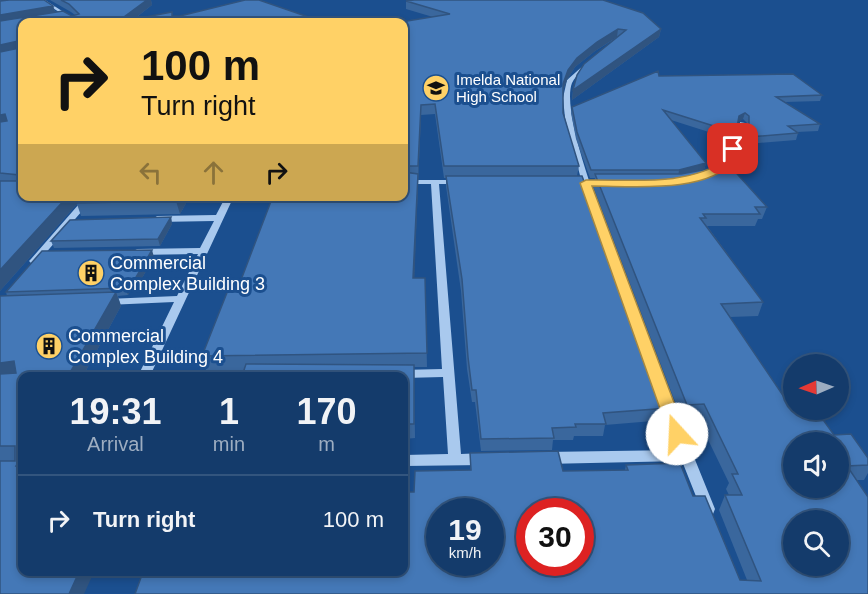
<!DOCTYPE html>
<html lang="en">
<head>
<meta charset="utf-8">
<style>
	:root { --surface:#143b6b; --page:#214673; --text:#f1f3f6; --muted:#9dadc1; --line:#33557e }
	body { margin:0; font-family:Arial,sans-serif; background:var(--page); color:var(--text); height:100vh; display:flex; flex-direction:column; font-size:22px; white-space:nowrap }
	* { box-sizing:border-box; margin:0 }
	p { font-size:20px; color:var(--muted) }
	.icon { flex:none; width:33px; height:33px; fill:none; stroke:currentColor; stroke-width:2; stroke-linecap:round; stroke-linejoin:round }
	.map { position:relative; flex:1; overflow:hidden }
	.drawer { position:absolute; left:18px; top:372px; width:390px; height:204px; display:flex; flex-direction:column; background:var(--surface); border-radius:12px; box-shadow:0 3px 9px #0003,0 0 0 2px var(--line) }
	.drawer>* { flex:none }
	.top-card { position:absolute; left:18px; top:18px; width:390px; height:183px; border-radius:12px; box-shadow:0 3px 9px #0003,0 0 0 2px var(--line); background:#ffd166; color:#111; overflow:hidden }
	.needle { width:39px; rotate:268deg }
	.fabs { position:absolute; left:783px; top:354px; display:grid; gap:12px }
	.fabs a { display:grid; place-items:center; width:66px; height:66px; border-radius:50%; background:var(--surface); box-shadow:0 3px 9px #0003,0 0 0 2px var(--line); font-size:30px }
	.speed { position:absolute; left:426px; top:498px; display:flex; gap:12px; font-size:30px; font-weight:700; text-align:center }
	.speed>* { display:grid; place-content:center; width:78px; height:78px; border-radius:50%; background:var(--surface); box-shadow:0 3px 9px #0003,0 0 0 2px var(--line); line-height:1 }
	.speed small { font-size:15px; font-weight:400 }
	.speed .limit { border:9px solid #d22; background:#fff; color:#111 }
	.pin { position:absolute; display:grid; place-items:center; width:51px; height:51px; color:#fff; margin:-26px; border-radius:12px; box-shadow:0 3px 9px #0006 }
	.me { position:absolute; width:66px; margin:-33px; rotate:340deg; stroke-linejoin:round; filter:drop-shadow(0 0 4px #0008) }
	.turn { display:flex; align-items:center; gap:21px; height:126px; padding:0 24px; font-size:27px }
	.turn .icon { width:78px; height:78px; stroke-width:2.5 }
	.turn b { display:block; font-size:42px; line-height:51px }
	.lanes { display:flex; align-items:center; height:57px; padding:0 24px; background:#0003; justify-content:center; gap:30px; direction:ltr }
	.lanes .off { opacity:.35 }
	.eta { display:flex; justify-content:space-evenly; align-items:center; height:102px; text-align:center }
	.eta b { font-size:36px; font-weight:700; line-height:42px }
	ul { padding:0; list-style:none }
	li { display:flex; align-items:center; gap:18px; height:90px; padding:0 24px; border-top:2px solid var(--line) }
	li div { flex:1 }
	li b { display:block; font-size:22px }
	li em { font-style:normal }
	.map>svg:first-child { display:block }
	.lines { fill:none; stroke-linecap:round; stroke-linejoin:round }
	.minor { fill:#a9c9ee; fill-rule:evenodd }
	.wall { fill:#3a679d }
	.shaded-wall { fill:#305480 }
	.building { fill:#4478b7; stroke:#305480; stroke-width:1.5; fill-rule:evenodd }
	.route { fill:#ffd166; stroke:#a68842; stroke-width:1.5 }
	.labels { text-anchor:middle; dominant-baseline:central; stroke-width:6; stroke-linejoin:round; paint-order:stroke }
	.far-poi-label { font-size:15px; fill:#fff; stroke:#1b4f8f; text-anchor:start }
	.poi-label { font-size:18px; fill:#fff; stroke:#1b4f8f; text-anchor:start }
</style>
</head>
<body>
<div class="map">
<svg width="868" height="594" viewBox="0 0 868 594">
	<rect width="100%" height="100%" fill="#1b4f8f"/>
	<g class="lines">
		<path class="minor" d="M40,0H45L79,22H75Z
			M593,57L596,59L595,60C588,66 576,74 572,83C558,119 622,268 637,310L632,313L627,310L582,183L565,118L563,98L567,80Z
			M740,122L745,123L747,138L737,149L734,161L715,175H709V171L726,160L729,149L739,138Z
			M404,180H460L464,182L460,184H439L461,454L484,453L489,455L491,459L489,463L484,465L404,466V455L448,454L443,377L404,378V376H396L395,374L397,371L401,370L442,369L431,184H404Z
			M86,196H95L37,263H31L29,261L31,259Z
			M226,196H234L150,376H138L174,302L107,305L102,302L107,299L177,296L198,254L137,255L132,252L137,249L200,248L214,221L157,222L153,219L157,216L216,215Z
			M664,393L668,395L670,398L715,509L713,514L708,515L703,514L682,461L545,464L540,462L538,458L540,454L545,452L678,450L658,398L660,395Z"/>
	</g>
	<path class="wall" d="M0,0L53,6L56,13L72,16L75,15L71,12L50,0H151L152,5L133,20L172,12L173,16L323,22H22V196H190L180,214L81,216L77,204L0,291Z
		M406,1L661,29L659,37L572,100L573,90L618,37L595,51L575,67L567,80L563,91V113L579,166L577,176L669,408L665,420L605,425L603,436H574L573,440H553L552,450L481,451L475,402H472L467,369L461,291L446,186V178H444L435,114L421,115L414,278H425L427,367H414L415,438L404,439V376L244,370H206L202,356L241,280L404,22L433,17L406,9Z
		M659,76L822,95L820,101L785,102L820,124L818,131L797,132L798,133L796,140L747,144V123L743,119L738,122L734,140L671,120L706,163L704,170L767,207L762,219H758L755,226H707L763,302L758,316L730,317L784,397L834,435L868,458V473L864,480H857L868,594L404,572L414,492L470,470V453L563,471L625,470L626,465L693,496L740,580H747L719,510L725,495H729L726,489L729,483L698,419L682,420L593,186L595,178H590L576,139L571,113L572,107Z
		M171,217L172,224L160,246L54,248L51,241Z
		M154,257L137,287H133L128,295L118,296L121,306L83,376H22V572L0,594V296H7L6,292Z"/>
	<path class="shaded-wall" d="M147,0H151L152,5L130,22H117Z
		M53,6L56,14L0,23V15Z
		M618,29L617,37L595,51L575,67L567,80L562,94L563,84L568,70L577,58L597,42Z
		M661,29L659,37L572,100L573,90Z
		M18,41L22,50L0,54V45Z
		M421,105V115L418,178V166Z
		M745,113L743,119L737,123L739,116Z
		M5,114L9,125L0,126V115Z
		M706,163L704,170L678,178L679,170Z
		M418,174V186L414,291L413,278Z
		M68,196H84L0,291V270Z
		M179,196H190L180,214L176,201Z
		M171,217L172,224L160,246L158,239Z
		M152,250L154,257L137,287L135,279Z
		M130,279L133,287L128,295L125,288Z
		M116,292L121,306L83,376H68Z
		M14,361L22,376L0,379V363Z
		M22,455V477L16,466Z
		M79,572H94L84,594H69Z"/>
	<path class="building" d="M9,0H44L53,6L0,15V1Z
		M61,0H147L117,22H22V196H68L0,270V181H17L19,175L0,173V122L7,121L5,114L0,115V52L19,48L21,43L18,41L0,45V21L63,11L72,16L79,14L69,4Z
		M245,0H259L323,22H119L172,12V16H180Z
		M414,0H603L643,13L661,29L573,90L577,75L584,64L626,30L618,29L597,42L577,58L568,70L563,84V113L579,166H444L435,104L421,105L418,166H404V22H401L450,14L406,1Z
		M658,71L659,76L793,74L822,95L776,97L820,124L788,126L798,133L749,137V116L745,113L739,116L736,133L663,110L706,163L679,170H591L577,132L572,107Z
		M729,165L767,207H755L760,214H703L706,218H700L763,302L721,304L784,397H794V410H816L834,435L851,434L868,458V465L847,466L868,497V594H135L143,572H404V492H414L415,471L471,470L470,453L558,451L563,471L628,470L626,465L680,463L693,496H705L740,580L761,581L725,495H742L732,474H738L704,404L687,405L595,174H681ZM794,442H838V488H794ZM440,512H490V562H440ZM530,512H580V562H530ZM794,520H838V566H794Z
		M404,172L418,174L413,278H425L427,353L202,356L232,280H241L273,196H404Z
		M446,176H582L669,408L603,413L606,424H575L576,427L552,428L554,438L481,439L476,390H472L468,357L462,279Z
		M82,196H179L176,201L76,203Z
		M171,217L158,239L51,241L70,220Z
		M152,250L135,279H130L125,288L6,292L42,251Z
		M116,292L68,376H22V455L16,466H22V572H79L69,594H0V461H15V446H0V374L16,373L14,361L0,363V296Z
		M246,364L414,365V424H404V376H242Z"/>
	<path class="route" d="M733,146L737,149L735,161C704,194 634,186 592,186L686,434L683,439H671L669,434L580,183L586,180C632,179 686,187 726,160L728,149Z"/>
	<defs>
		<symbol id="school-disc" viewBox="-11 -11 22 22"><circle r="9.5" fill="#ffd166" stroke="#1b4f8f"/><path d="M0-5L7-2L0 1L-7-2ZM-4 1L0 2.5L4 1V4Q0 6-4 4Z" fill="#111"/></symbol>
		<symbol id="building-disc" viewBox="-11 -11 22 22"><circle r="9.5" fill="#ffd166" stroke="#1b4f8f"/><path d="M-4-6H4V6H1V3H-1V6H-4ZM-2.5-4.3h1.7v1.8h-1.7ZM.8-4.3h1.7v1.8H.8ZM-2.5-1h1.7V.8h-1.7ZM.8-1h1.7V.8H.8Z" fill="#111"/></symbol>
	</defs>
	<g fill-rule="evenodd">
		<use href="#school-disc" x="421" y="73" width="30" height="30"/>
		<use href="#building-disc" x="76" y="258" width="30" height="30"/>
		<use href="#building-disc" x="34" y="331" width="30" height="30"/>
	</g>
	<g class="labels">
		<g class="far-poi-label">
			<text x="456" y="79">Imelda National<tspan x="456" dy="17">High School</tspan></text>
		</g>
		<g class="poi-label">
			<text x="110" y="263">Commercial<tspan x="110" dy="21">Complex Building 3</tspan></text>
			<text x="68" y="336">Commercial<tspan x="68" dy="21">Complex Building 4</tspan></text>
		</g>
	</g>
</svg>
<div class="fabs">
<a><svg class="needle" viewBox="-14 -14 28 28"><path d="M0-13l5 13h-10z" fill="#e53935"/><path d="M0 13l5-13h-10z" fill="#9dadc1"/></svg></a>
<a><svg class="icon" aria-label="sound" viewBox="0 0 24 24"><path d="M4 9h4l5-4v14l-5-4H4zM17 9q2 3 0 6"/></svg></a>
<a><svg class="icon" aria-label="search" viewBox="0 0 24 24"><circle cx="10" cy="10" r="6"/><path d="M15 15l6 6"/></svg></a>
</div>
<div class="speed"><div>19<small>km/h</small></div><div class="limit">30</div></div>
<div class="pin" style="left:733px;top:149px;background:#d93025"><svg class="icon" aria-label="arrive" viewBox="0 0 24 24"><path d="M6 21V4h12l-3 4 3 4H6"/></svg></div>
<svg class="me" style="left:677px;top:434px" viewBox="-20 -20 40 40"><circle r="19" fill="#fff"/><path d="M0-13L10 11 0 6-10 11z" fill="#ffd166"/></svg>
<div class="top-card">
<div class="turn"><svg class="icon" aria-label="right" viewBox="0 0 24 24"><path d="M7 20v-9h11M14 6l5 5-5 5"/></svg><div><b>100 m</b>Turn right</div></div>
<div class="lanes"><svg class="icon off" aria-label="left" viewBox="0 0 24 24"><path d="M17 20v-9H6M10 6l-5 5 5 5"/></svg><svg class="icon off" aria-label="ahead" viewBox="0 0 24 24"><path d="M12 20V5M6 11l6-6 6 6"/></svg><svg class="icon" aria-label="right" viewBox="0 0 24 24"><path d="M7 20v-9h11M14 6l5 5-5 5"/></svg></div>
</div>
<section class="drawer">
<div class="eta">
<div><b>19:31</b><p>Arrival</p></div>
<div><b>1</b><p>min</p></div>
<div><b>170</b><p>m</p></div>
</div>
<ul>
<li><svg class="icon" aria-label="right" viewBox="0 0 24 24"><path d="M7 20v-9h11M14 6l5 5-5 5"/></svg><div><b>Turn right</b></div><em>100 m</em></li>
</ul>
</section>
</div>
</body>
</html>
